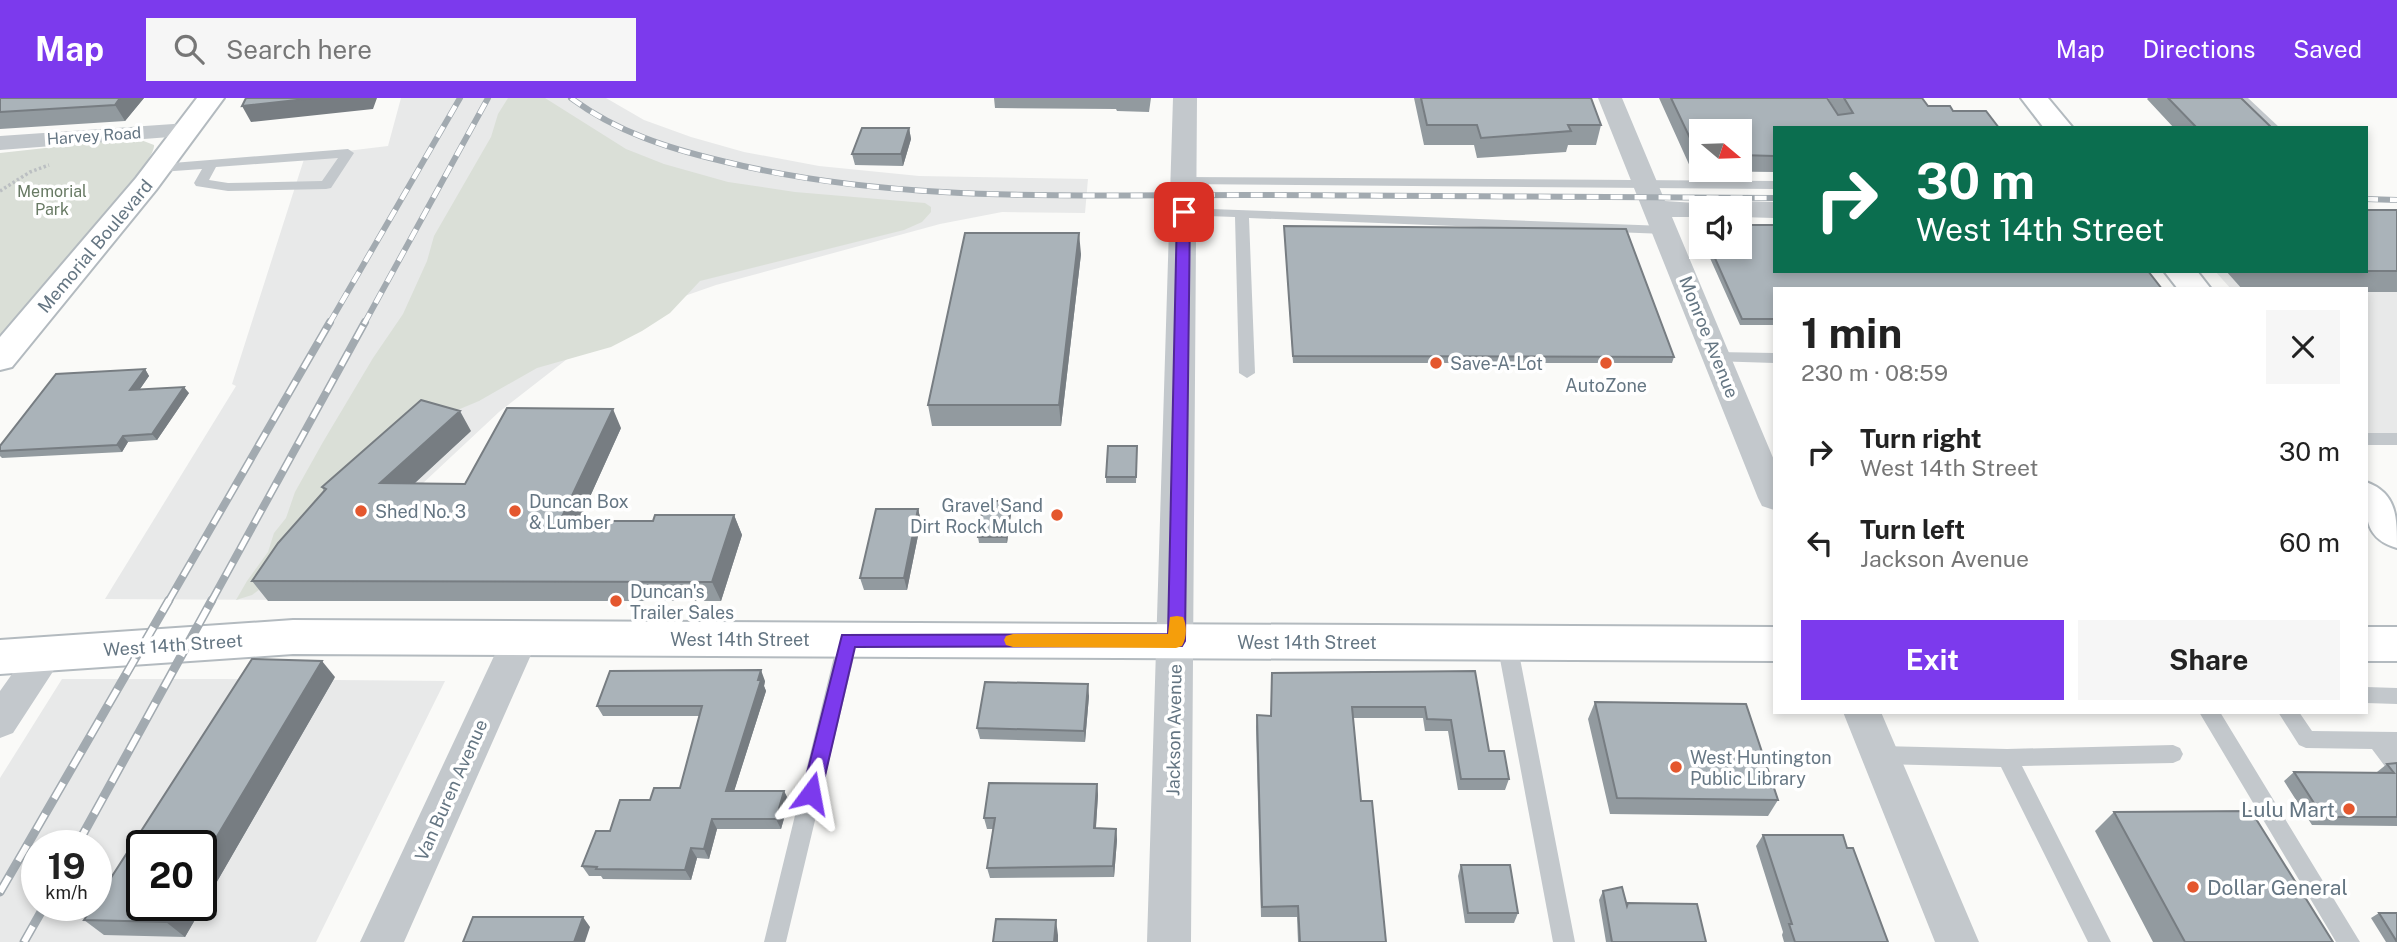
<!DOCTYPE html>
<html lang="en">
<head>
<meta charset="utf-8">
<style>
	:root { --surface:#fff; --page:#f6f6f6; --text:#222; --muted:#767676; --accent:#7c3aed }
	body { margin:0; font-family:"Public Sans",sans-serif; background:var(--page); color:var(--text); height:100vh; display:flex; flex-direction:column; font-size:26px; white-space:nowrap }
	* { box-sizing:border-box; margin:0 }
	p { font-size:23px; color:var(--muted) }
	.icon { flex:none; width:38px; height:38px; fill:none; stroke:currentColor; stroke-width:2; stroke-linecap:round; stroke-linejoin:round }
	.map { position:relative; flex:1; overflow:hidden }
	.side { position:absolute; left:1773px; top:189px; width:595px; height:427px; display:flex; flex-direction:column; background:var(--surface); border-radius:0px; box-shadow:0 4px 10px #0003 }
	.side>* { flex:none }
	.guide { position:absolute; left:1773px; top:28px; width:595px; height:147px; border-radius:0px; box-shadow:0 4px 10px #0003; background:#0b6e4f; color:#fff; overflow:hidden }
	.needle { width:46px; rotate:109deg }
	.tools { position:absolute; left:1689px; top:21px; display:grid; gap:14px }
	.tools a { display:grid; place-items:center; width:63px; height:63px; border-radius:0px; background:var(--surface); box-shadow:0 4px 10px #0003; font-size:35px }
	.speed { position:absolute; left:21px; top:732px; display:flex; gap:14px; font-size:35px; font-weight:700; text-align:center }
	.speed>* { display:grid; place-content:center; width:91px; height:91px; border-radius:50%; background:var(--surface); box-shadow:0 4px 10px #0003; line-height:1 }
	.speed small { font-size:18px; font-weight:400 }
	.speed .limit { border:4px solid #111; border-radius:10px; background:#fff; color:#111 }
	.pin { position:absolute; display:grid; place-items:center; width:60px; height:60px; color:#fff; margin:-30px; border-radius:14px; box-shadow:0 4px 10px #0006 }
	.me { position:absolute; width:77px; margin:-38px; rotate:13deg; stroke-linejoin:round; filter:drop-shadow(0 0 5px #0008) }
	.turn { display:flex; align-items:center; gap:24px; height:147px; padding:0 28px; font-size:32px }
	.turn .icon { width:91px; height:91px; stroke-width:2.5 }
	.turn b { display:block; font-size:49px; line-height:60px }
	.round { display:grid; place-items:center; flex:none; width:74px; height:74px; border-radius:0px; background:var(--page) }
	.head { display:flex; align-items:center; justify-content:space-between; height:119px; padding:0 28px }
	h1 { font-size:42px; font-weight:700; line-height:52px }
	.primary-button { display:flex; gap:14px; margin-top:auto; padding:14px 28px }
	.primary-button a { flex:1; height:80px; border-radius:0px; background:var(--accent); color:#fff; font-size:28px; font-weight:700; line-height:80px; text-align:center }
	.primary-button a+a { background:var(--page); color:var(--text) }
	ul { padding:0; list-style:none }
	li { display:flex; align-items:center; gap:21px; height:91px; padding:0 28px }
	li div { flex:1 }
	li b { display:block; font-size:26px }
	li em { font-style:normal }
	header { display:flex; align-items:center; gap:42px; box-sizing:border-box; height:98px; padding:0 35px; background:var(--accent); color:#fff }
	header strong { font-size:33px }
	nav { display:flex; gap:38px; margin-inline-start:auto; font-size:24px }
	.search { width:490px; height:63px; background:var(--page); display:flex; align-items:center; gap:18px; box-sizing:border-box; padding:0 24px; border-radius:0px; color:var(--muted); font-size:26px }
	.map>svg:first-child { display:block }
	.built { fill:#e8e9e9; fill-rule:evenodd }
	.green { fill:#dadfd7 }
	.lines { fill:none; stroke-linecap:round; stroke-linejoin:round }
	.secondary-casing { stroke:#b3babf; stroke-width:4 }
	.path { stroke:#bbbfc2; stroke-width:3.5; stroke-dasharray:2.5 2.5; stroke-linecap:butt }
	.lane { fill:#c3c8cc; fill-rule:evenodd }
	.street { fill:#c3c8cc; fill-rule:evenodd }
	.secondary { fill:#fff; fill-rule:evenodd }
	.rail-far2-casing { stroke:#a2aab0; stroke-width:6 }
	.rail-far1-casing { stroke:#a2aab0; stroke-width:8 }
	.rail-casing { stroke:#a2aab0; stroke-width:9 }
	.rail-far2 { stroke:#fff; stroke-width:4.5; stroke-dasharray:12; stroke-linecap:butt }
	.rail-far1 { stroke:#fff; stroke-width:5; stroke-dasharray:15; stroke-linecap:butt }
	.rail { stroke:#fff; stroke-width:6; stroke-dasharray:18; stroke-linecap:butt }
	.wall { fill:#929a9f; fill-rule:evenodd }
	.shaded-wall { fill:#777d82 }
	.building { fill:#aab3b9; stroke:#777d82; stroke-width:2 }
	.route { fill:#7c3aed; stroke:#51269a; stroke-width:2 }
	.slow { fill:#f59e0b }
	.poi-dot { fill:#e4572e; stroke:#fff; stroke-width:2.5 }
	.labels { text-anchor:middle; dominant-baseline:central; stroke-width:7; stroke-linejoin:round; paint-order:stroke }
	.far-street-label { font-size:16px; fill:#657683; stroke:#fff }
	.far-park-label { font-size:16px; fill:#687a64; stroke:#fff }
	.street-label { font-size:18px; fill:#657683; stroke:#fff }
	.poi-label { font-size:18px; fill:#657683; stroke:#fff; text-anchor:start }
	.near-poi-label { font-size:21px; fill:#657683; stroke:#fff; text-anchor:end }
</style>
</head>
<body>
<header>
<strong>Map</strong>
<div class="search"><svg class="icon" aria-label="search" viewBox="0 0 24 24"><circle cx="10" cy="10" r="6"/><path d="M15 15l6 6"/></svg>Search here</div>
<nav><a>Map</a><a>Directions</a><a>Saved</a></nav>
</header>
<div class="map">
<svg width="2397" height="844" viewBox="0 0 2397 844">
	<rect width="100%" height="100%" fill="#fafaf8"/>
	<path class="built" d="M401,0H606L644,22L691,39L744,54L819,68L919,78L1088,81L1085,115L1002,114L940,126L716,187L656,208L571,258L499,314L390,416L315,502L105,501L236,288L232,286L305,58L388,48Z
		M2397,130V336H2366V191H2231L2215,173H2366Z
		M62,581H221L445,583L316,844H0V680ZM37,747H96V807H37ZM142,747H201V807H142Z"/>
	<path class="green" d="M508,0H545L626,51L664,66L728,84L795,94L925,105L931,109V114L922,124L904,132L700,183L670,215L642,233L611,249L537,270L479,303L455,313L263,489L252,497L236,502L247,483L268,454L274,435L286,420L295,394L323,344L373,260L403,216L427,163L434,138L491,39L498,16Z
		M118,42H141L154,47C157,67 22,216 0,242V55Z"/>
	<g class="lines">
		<defs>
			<path id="secondary" d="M197,0H224L156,92L12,269L0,272V239L136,80Z
				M2021,0H2048L2073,30H2044Z
				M2164,173H2197L2211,191H2178Z
				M2366,384C2397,395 2397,419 2397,450C2362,440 2366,415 2366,384Z
				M293,522L1774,529V563L293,556L0,576V542Z
				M2366,529H2397V563H2366Z"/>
		</defs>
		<use href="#secondary" class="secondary-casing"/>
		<path class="path" d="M0,93L30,74L49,67"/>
		<path class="lane" d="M2235,0H2248L2280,30H2266Z
			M348,51L354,55L331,90L326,91L228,93L196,88L194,85L202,71L160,74L153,70L160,66ZM338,60L322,83L228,85L209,82L216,69Z
			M1184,79L1774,83V91L1179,86L1177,83Z
			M1184,110L1665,128L1672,132L1665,136L1249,120L1255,275L1247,280L1239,275L1235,119L1179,117V111Z
			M1717,254L1774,255V265L1712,263L1709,259Z
			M2366,335H2397V347H2366Z
			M848,534L855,537L858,542L786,844H764L838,542L841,537Z
			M1507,537L1514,540L1517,545L1575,844H1553L1497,545L1500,540Z
			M2366,589L2397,590V606L2366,605Z
			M2199,614H2220L2360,844H2336Z
			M2278,614H2299L2312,633L2397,634V678L2390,675L2372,651L2306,650L2299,647Z
			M2173,647L2180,650L2183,656L2180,662L2173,665L2022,668L2111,844H2088L2001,669L1880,666L1873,663L1870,657L1873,651L1880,648L2007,651Z"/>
		<path class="street" d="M1173,0H1197L1191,844H1147Z
			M1598,0H1622L1665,103L1710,106L1713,110H1701V119H1672L1774,362V412L1762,408L1758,400Z
			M188,25L196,27L200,32L196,37L0,52V38Z
			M1740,103L1774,104V120L1740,119V110H1728L1731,106Z
			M520,527L533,531L538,541L404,844H360L502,541L507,531Z
			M47,540L60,545L65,555L13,635L0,640V593L34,545Z
			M1843,614H1881L1979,844H1935Z"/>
		<use href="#secondary" class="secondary"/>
		<defs>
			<path id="rail-far2" d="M571,0C617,34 667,50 722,63C898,107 1085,96 1265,97C1435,98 1604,99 1774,100
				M2366,101L2397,102
				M329,226L460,0
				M364,226L488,0"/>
			<path id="rail-far1" d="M168,504L330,224
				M211,504L365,224"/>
			<path id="rail" d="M77,747L212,502
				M0,794L169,502
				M24,844L45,807"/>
		</defs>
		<use href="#rail-far2" class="rail-far2-casing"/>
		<use href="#rail-far1" class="rail-far1-casing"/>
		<use href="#rail" class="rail-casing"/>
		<use href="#rail-far2" class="rail-far2"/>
		<use href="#rail-far1" class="rail-far1"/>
		<use href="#rail" class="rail"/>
	</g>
	<path class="wall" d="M0,0H144L125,23L0,31Z
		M994,0H1151L1149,14L1117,13L1116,11L995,10Z
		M1414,0H1591L1601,27L1596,47H1568L1566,54L1477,60L1474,47H1424Z
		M1659,0H1827L1838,17L1828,0H1922L1928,8L1774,30V74L1692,73ZM1701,33H1740V72H1701Z
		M2148,0H2241L2272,30H2174L2147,1Z
		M909,30L911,41L903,68L855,67L852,56Z
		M2397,112V194H2366V191H2242L2226,173H2366Z
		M1700,127H1701V139L1698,133Z
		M1284,128L1674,259L1672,265H1293Z
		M1705,149H1740L1774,191V227H1740Z
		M1081,156L1061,328H932L928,307Z
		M145,271L149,278L140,291L189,295L157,342L128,344L122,354L2,360L0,358V348Z
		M621,330L579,423H653L734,417L742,437L721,503H268L252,483L324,393L322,389L471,333L414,386H465Z
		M1137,348L1136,385H1106V379Z
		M1011,403L1012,409L1007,445H979L978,439Z
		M918,411L921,423L907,492H864L860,480Z
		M1475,573L1489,653L1509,681L1505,692H1458L1448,633H1425L1423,620H1353L1361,703L1386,844H1298L1297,819H1261L1256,629L1257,617L1271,618L1272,575Z
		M335,579L185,839L104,837L84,822Z
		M765,583L764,588L766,593L734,693H784L789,703L781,731H717L709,761L697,760L691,782L603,781L601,778H589L582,768L610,733L650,702L680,690L699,618H603L597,608Z
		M1089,598L1085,644L980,641L977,630Z
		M1595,604L1778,702L1768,718L1610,716L1588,621Z
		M2397,665V728L2312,727L2284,683L2294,674H2377L2387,666Z
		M1097,686L1098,697L1096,730L1116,731L1117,742L1114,779L990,780L987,770L993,731H987L984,720Z
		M2114,714L2333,844H2153L2095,733Z
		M1763,737L1847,750L1888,844H1784L1782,837L1783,834L1756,748Z
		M1461,767L1518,815L1514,825H1465L1458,778Z
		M1603,793L1627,807L1706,844H1606L1599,802Z
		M2379,815L2397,844H2386L2371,820Z"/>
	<path class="shaded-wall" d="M120,0H144L125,23L115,7Z
		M315,0H377L373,11L251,24L242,8Z
		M909,30L911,41L903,68L901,56Z
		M1079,135L1081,156L1061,328L1059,307Z
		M145,271L149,278L135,298L130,292Z
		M184,289L189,295L157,342L152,336Z
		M613,311L621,330L570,443L560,423Z
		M460,313L471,333L393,405L380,385Z
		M123,338L128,344L122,354L117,347Z
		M1011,403L1012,409L1007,445L1006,439Z
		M918,411L921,423L907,492L904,480Z
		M734,417L742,437L721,503L712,484Z
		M322,563L335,579L185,839L166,824L176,807H201V765Z
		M761,572L765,583L764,588L766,593L731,703L726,693Z
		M1088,586L1089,598L1085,644L1084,633Z
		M1097,686L1098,697L1095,741L1094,730Z
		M784,693L789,703L781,731L776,721Z
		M712,721L717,731L709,761L704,751Z
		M1116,731L1117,742L1114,779L1113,768Z
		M691,750L697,760L691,782L685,772Z
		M583,819L590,829L585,844H574Z
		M1056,822L1058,837V844H1054Z"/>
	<path class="building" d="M0,0H120L115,7L0,14Z
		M246,0H315L242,8Z
		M1421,0H1591L1601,27H1568L1571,33L1481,40L1477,27H1427Z
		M1671,0H1827L1838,17L1853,15L1844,0H1922L1928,8H1950L1953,13H1986L1999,30H1774V58L1740,57V33H1701V57H1698Z
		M2168,0H2241L2272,30H2197Z
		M862,30H909L901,56H852Z
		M2366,112H2397V173H2357H2366Z
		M1740,127H1774V173H2148L2162,191H1774V221H1742L1710,149H1740Z
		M1284,128L1626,131L1674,259L1293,258Z
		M965,135H1079L1059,307H928Z
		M145,271L130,292L184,289L152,336L123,338L117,347L0,353V348L56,276Z
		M421,302L460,313L380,385L465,386L507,310L613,311L560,423H653L655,417H734L712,484L252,483L278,445L326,391L322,389Z
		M1108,348H1137L1136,379H1106Z
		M984,403H1011L1006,439H978Z
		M876,411H918L904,480H860Z
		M252,561L322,563L201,765V747H142V807H176L166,824L84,822L94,807H96V803Z
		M761,572L758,582H761L726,693H784L776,721H712L704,751L691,750L685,772L596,771L597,769L582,768L596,733H610L620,702H650L654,690H680L702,608H597L610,573Z
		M1475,573L1489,653H1504L1509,681H1461L1451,622L1427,621L1425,609H1352L1361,703H1372L1386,844H1300L1298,808L1262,809L1257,617L1271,618L1272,575Z
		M985,584L1088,586L1084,633L977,630Z
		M1595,604L1746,606L1778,702L1617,700Z
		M2397,665V719H2323L2294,674L2394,675L2387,666Z
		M989,685L1097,686L1094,730L1116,731L1113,768L987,770L995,720H984Z
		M2251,713L2333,844H2185L2114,714Z
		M1763,737H1843L1847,750H1853L1888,844H1795L1789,826H1792Z
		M1461,767H1510L1518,815H1468Z
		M1622,789L1627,808L1628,805L1697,806L1706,844H1612L1603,793Z
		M2379,815H2397V844Z
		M473,819H583L574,844H463Z
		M996,821L1056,822L1054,844H993Z"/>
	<path class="route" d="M1184,111L1190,114L1185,543L1182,548L855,549L821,695L818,700L811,703L804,700L802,695L842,537L1168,536L1177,114Z"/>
	<path class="slow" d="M1177,518L1183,519C1187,527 1187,540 1182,548L1176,550L1013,549L1006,547L1004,542L1006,538L1013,536H1168L1170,519Z"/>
	<g class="poi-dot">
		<circle cx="1436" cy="265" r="7"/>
		<circle cx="1606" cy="265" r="7"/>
		<circle cx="361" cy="413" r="7"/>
		<circle cx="515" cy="413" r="7"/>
		<circle cx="1057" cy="417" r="7"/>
		<circle cx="616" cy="503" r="7"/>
		<circle cx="1676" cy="669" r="7"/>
		<circle cx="2349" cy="711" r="7"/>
		<circle cx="2193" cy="789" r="7"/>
	</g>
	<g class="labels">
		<g class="far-street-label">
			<text transform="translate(94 38) rotate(-4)">Harvey Road</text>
		</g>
		<g class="far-park-label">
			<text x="52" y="93">Memorial<tspan x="52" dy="18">Park</tspan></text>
		</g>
		<g class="street-label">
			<text transform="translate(95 148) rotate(-50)">Memorial Boulevard</text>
			<text transform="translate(1709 239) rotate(68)">Monroe Avenue</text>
			<text x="740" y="541">West 14th Street</text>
			<text x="1307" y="544">West 14th Street</text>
			<text transform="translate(173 547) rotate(-4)">West 14th Street</text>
			<text transform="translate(1174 632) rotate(-89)">Jackson Avenue</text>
			<text transform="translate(451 692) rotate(-66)">Van Buren Avenue</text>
		</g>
		<g class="poi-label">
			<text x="1450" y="265">Save-A-Lot</text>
			<text x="1606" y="287" text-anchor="middle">AutoZone</text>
			<text x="529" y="403">Duncan Box<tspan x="529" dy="21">&amp; Lumber</tspan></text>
			<text x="1043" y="407" text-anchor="end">Gravel Sand<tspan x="1043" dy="21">Dirt Rock Mulch</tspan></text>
			<text x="375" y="413">Shed No. 3</text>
			<text x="630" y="493">Duncan's<tspan x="630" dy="21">Trailer Sales</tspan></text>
			<text x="1690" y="659">West Huntington<tspan x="1690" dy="21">Public Library</tspan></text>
		</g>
		<g class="near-poi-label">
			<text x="2335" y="711">Lulu Mart</text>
			<text x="2207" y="789" text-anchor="start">Dollar General</text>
		</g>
	</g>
</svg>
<div class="tools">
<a><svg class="needle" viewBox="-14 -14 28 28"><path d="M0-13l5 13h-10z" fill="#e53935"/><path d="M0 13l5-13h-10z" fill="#767676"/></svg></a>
<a><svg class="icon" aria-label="sound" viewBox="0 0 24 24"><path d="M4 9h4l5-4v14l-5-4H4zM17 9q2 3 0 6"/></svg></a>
</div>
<div class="speed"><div>19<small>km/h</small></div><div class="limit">20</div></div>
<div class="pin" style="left:1184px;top:114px;background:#d93025"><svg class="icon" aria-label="arrive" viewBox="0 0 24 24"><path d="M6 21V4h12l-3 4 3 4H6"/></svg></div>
<svg class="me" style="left:811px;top:695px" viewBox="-20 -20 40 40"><path d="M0-17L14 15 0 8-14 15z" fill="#7c3aed" stroke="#fff" stroke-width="4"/></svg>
<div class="guide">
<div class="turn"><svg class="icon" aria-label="right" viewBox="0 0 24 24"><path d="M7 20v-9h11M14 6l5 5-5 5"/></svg><div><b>30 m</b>West 14th Street</div></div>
</div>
<section class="side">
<div class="head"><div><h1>1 min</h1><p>230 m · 08:59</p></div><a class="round"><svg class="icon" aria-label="close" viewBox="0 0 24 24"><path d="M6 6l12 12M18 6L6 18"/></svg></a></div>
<ul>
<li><svg class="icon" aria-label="right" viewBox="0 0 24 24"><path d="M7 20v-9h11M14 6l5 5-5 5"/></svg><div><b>Turn right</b><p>West 14th Street</p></div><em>30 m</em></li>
<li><svg class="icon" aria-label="left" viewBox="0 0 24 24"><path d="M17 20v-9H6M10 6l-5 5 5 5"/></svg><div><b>Turn left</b><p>Jackson Avenue</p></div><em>60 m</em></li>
</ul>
<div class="primary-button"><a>Exit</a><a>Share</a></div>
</section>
</div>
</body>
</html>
